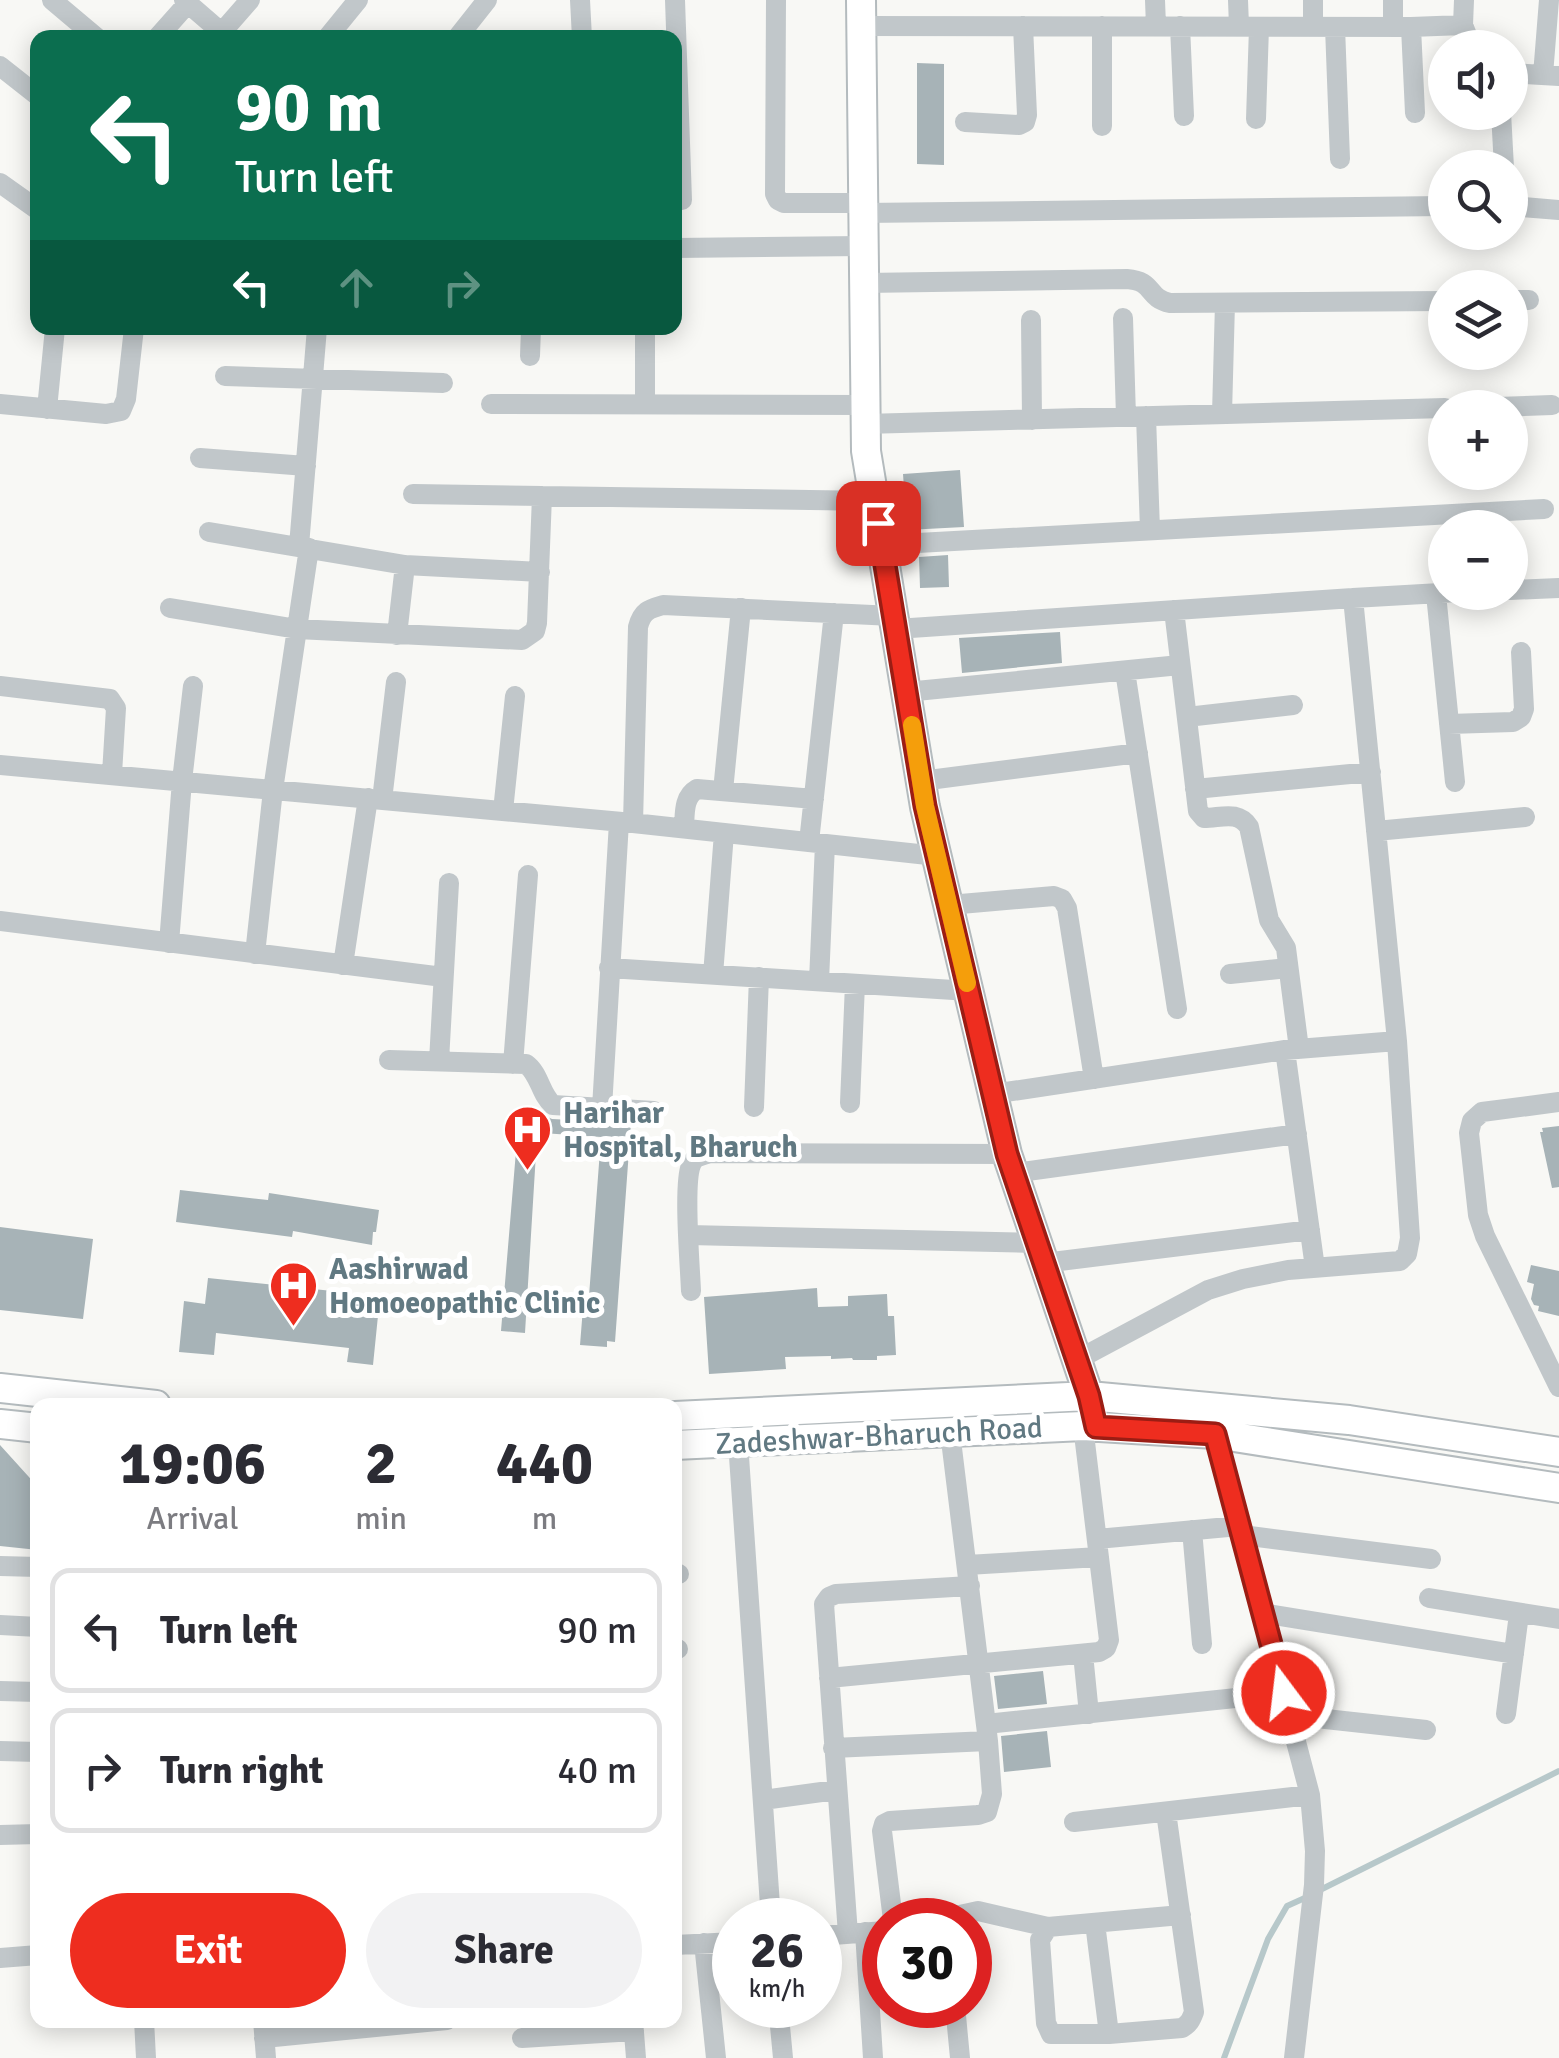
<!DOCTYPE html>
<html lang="en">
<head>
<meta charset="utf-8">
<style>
	:root { --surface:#fff; --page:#f2f2f3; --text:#2b2b33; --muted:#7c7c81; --line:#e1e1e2; --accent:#ee2d1f }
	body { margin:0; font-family:Signika,sans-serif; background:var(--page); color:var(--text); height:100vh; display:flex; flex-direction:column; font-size:38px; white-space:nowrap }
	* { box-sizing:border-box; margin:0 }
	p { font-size:32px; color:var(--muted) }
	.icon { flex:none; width:55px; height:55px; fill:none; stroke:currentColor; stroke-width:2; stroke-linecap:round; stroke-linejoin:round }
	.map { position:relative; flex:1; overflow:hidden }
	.sheet { position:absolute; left:30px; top:1398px; width:652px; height:630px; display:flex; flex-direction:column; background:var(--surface); border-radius:20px; box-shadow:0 5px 25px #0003 }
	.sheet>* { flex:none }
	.banner { position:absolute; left:30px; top:30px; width:652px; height:305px; border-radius:20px; box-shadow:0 5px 25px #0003; background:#0b6e4f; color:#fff; overflow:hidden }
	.buttons { position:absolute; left:1428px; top:30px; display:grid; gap:20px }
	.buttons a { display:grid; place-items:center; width:100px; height:100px; border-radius:50%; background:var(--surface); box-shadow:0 5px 25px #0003; font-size:50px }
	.speed { position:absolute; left:712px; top:1898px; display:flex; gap:20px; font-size:50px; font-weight:700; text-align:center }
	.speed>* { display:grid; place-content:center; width:130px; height:130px; border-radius:50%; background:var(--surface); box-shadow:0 5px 25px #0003; line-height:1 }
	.speed small { font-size:25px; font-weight:400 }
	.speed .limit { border:15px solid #d22; background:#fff; color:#111 }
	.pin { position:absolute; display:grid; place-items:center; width:85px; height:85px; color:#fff; margin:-42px; border-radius:20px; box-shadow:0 5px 15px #0006 }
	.me { position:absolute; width:110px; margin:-55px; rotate:345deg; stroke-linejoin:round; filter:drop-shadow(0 0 8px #0008) }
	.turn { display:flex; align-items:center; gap:35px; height:210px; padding:0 40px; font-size:45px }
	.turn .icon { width:130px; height:130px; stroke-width:2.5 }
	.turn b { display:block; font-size:70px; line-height:85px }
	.lanes { display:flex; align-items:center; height:95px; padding:0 40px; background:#0003; justify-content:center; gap:50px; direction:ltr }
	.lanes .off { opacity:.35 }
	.eta { display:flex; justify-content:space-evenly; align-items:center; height:170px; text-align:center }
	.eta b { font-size:60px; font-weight:700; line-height:70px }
	.cta { display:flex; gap:20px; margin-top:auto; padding:20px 40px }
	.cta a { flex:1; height:115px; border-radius:60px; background:var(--accent); color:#fff; font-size:40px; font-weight:700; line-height:115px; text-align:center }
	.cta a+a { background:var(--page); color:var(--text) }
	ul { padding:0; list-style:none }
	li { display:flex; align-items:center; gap:30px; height:125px; margin:0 20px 15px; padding:0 20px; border:5px solid var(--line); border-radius:20px }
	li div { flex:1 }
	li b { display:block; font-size:38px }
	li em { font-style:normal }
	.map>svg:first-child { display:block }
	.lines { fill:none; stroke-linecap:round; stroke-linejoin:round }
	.stream { stroke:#b7c8ca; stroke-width:6 }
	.building { fill:#a7b3b7 }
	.major-casing { stroke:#b4bbbe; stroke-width:32 }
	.minor { stroke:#c1c7ca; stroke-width:20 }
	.major { stroke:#fff; stroke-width:28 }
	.route-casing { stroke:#9b1d14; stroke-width:25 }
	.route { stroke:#ee2d1f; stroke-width:18 }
	.slow { stroke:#f59e0b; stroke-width:18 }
	.labels { text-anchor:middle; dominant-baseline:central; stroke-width:10; stroke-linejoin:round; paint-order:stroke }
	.poi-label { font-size:30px; font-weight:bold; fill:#617982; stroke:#fff; text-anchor:start }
	.street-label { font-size:30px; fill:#617982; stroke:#fff }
</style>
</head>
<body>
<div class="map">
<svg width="1559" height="2058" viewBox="0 0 1559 2058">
	<rect width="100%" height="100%" fill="#f8f8f5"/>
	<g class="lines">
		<path class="stream" d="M1318,1891L1559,1771
			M1224,2058L1268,1939L1287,1906L1307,1897"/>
	</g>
	<path class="building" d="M917,63L944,64V165L917,164Z
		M960,470L964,527L907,530L903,474Z
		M948,555L949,587L920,588L919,557Z
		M1060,632L1062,663L962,673L959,638Z
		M543,1115L552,1119L631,1123L615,1342L607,1341V1347L580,1345L584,1295L589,1296L601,1137L542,1133Z
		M1559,1126V1187L1552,1188L1540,1132H1543L1542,1128Z
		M516,1151L536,1153L525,1333L501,1331Z
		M180,1190L268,1200L269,1193L379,1210L376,1232H373L372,1245L293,1231L292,1237L176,1222Z
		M0,1227L93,1239L83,1319L0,1310Z
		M1531,1265L1559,1271V1316L1538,1311L1539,1306L1534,1305L1531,1299L1534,1284L1527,1282Z
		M208,1278L380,1296L373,1365L347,1362L349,1348L216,1333L214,1355L179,1352L184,1301L205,1304Z
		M817,1288L818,1307L848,1306V1296L887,1294L888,1316H894L896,1355L877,1356V1360H853L852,1358L831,1359V1356L785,1357L786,1369L709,1374L704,1297Z
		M0,1445L38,1487V1550L0,1546Z
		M1043,1671L1047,1704L998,1709L994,1676Z
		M1047,1731L1051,1767L1004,1772L1001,1736Z"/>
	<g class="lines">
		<defs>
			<path id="major" d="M861,0L866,451L925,807L1007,1154L1089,1396L1095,1427
				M0,1388L156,1405
				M675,1416L1089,1396L1349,1420L1559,1452
				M0,1424L38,1428
				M675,1445L1083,1426L1215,1434L1559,1488"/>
		</defs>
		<use href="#major" class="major-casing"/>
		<path class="minor" d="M52,0L97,38
			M184,0L228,38
			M580,0L582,38
			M675,0L682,200
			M776,0L775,194L778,200L784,203H863
			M1155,0L1156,26
			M1238,0L1239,26
			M1313,0V27
			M1464,0L1463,25L1472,48
			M861,26L1411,27L1463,25
			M1102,26V126
			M1180,26L1184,116
			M1335,27L1340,159
			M1393,27V0
			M1411,27L1415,113
			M222,32L250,0
			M157,38L188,3
			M327,38L358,0
			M457,38L487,0
			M0,66L38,96
			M1510,73L1559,76
			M1543,75L1549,0
			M1501,112L1504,168
			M1256,119L1259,27
			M965,122L1019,125L1025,122L1027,115L1023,26
			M0,183L38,210
			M1510,206L1559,210
			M863,213L1445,206
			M675,248L863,246
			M864,283L1127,279C1155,281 1146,298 1170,303L1445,301
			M1510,300H1529
			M1123,318L1126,417
			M1031,320L1032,420
			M530,356L531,328
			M225,376L443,383
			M0,404L106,414L121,411L126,399L134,328
			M491,404L865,405
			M645,404V328
			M1467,408L1552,405
			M47,409L55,328
			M1222,414L1225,303
			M1146,416L1150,530
			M865,424L1445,408
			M200,458L306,466
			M413,494L874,501
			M209,532L405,565L540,572
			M881,545L1544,509
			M299,546L317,328
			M1510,590L1559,588
			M1436,594L1455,782
			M170,608L297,629L522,640L535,631L537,623L542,496
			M1174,610L1198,811L1204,818C1221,818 1238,810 1249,827L1269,920L1286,948L1299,1049
			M896,629L1353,598L1458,592
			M397,635L405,565
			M1125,671L1177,1009
			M0,686L110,699L116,708L112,774
			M906,692L1180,665
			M1187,717L1293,705
			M1449,724L1513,722L1521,717L1524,709L1521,652
			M0,765L633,823L937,856
			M921,781L1138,753
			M1195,789L1371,772
			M723,791L741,608
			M382,800L396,682
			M503,811L515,696
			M633,823L638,627C642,611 649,609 663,605L893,616
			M684,828C685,814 683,797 697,789L814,799
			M1376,831L1525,817
			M809,842L834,613
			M949,905L1054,896L1062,899L1067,908L1094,1079
			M0,921L443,977
			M169,943L182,781L193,686
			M255,954L273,790L309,548
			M343,965L368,798
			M609,968L969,991
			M1230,974L1288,968
			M713,975L724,833
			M819,981L825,844
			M1285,1050L1315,1268
			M389,1060L526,1064C540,1074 540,1094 553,1105L654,1111
			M439,1061L449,883
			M513,1064L528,875
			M993,1094L1285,1050L1397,1041
			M1559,1102L1482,1112L1472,1121L1469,1133L1478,1215L1485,1236L1559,1387
			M850,1103L855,984
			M754,1107L759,977
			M602,1108L619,822
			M1014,1173L1297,1134
			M689,1235L1037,1243
			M1044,1263L1310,1230
			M691,1291C690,1265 683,1185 691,1165C694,1156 702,1156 710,1153L1007,1154
			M1077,1360L1208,1290L1243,1279L1288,1270L1400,1261L1407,1254L1410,1238L1397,1041L1353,598
			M1215,1434L1310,1795L1315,1851L1314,1885L1294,2058
			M738,1442L771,1920
			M1192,1530L1202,1644
			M1242,1535L1431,1559
			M1097,1539L1239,1526
			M967,1565L1099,1557
			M0,1566L38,1567
			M675,1574H679
			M1429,1598L1559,1619
			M1262,1613L1514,1654
			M0,1625L38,1627
			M675,1649H678
			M1083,1654L1089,1714
			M829,1678L1099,1652L1106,1648L1109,1640L1083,1426
			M0,1691L38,1692
			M1506,1714L1519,1614
			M1289,1715L1426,1730
			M986,1724L1284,1693
			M833,1748L988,1741
			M0,1751L38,1752
			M763,1800L836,1790
			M1166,1812L1194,2012C1191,2020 1189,2024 1182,2028L1109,2034H1051L1046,2023L1040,1940L1048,1927L1181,1915
			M1074,1822L1310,1795
			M0,1835L38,1834
			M893,1920L882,1831L884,1824L890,1821L978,1815L987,1812L992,1794L988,1741L950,1432
			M937,1920L978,1911L1048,1927
			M1095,1923L1109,2034
			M865,1932L873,2058
			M848,1934L824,1604L829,1597L836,1594L970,1586
			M820,1936L885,1931
			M704,1943L716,2058
			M675,1945L735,1942
			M0,1958L38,1955
			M778,2005L783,2058
			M955,2005L960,2058
			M144,2020L146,2058
			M263,2020L266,2058
			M633,2020L636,2058
			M264,2038L447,2020
			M522,2038L634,2031"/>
		<use href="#major" class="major"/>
	</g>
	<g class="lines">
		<defs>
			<path id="route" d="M878,523L925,806L1007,1154L1089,1396L1096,1427L1215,1434L1284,1693"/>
		</defs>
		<use href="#route" class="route-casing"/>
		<use href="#route" class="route"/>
		<path class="slow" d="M912,725L925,806L967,983"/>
	</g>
	<defs>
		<symbol id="hospital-pin" viewBox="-11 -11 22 30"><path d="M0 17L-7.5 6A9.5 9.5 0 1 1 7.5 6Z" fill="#ee2d1f" stroke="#fff"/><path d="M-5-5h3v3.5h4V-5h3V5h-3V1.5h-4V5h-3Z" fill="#fff"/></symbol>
	</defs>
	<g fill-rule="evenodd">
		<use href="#hospital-pin" x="500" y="1102" width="55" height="75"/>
		<use href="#hospital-pin" x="266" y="1258" width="55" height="75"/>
	</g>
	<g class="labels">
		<g class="poi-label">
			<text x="563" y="1113">Harihar<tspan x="563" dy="34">Hospital, Bharuch</tspan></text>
			<text x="329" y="1269">Aashirwad<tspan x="329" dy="34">Homoeopathic Clinic</tspan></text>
		</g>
		<g class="street-label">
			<text transform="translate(879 1436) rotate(-3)">Zadeshwar-Bharuch Road</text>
		</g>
	</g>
</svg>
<div class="buttons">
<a><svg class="icon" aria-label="sound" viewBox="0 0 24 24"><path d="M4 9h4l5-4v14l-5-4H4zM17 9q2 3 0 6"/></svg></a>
<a><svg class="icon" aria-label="search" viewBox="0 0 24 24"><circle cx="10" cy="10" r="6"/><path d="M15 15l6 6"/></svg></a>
<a><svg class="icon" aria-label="layers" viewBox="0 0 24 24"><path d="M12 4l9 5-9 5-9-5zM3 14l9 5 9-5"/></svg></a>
<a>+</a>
<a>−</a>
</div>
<div class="speed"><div>26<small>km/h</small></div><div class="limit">30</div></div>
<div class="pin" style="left:878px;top:523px;background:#d93025"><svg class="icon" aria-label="arrive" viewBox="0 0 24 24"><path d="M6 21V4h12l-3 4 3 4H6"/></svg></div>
<svg class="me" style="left:1284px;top:1693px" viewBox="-20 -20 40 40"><circle r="17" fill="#ee2d1f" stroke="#fff" stroke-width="3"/><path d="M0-11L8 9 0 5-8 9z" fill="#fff"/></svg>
<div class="banner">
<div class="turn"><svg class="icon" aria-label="left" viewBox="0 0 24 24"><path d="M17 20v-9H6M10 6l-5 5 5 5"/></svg><div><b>90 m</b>Turn left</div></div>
<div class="lanes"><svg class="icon" aria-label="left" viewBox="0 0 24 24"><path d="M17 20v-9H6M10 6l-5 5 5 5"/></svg><svg class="icon off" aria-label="ahead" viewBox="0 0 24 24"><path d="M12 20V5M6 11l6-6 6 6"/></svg><svg class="icon off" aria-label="right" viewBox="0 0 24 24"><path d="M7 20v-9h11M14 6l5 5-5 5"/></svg></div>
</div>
<section class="sheet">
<div class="eta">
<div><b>19:06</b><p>Arrival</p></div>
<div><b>2</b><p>min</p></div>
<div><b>440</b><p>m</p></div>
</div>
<ul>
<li><svg class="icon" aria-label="left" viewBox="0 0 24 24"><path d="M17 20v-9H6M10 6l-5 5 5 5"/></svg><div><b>Turn left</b></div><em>90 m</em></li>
<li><svg class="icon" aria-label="right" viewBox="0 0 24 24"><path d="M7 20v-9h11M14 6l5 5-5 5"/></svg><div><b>Turn right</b></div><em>40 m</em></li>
</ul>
<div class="cta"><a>Exit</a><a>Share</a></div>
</section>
</div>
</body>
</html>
